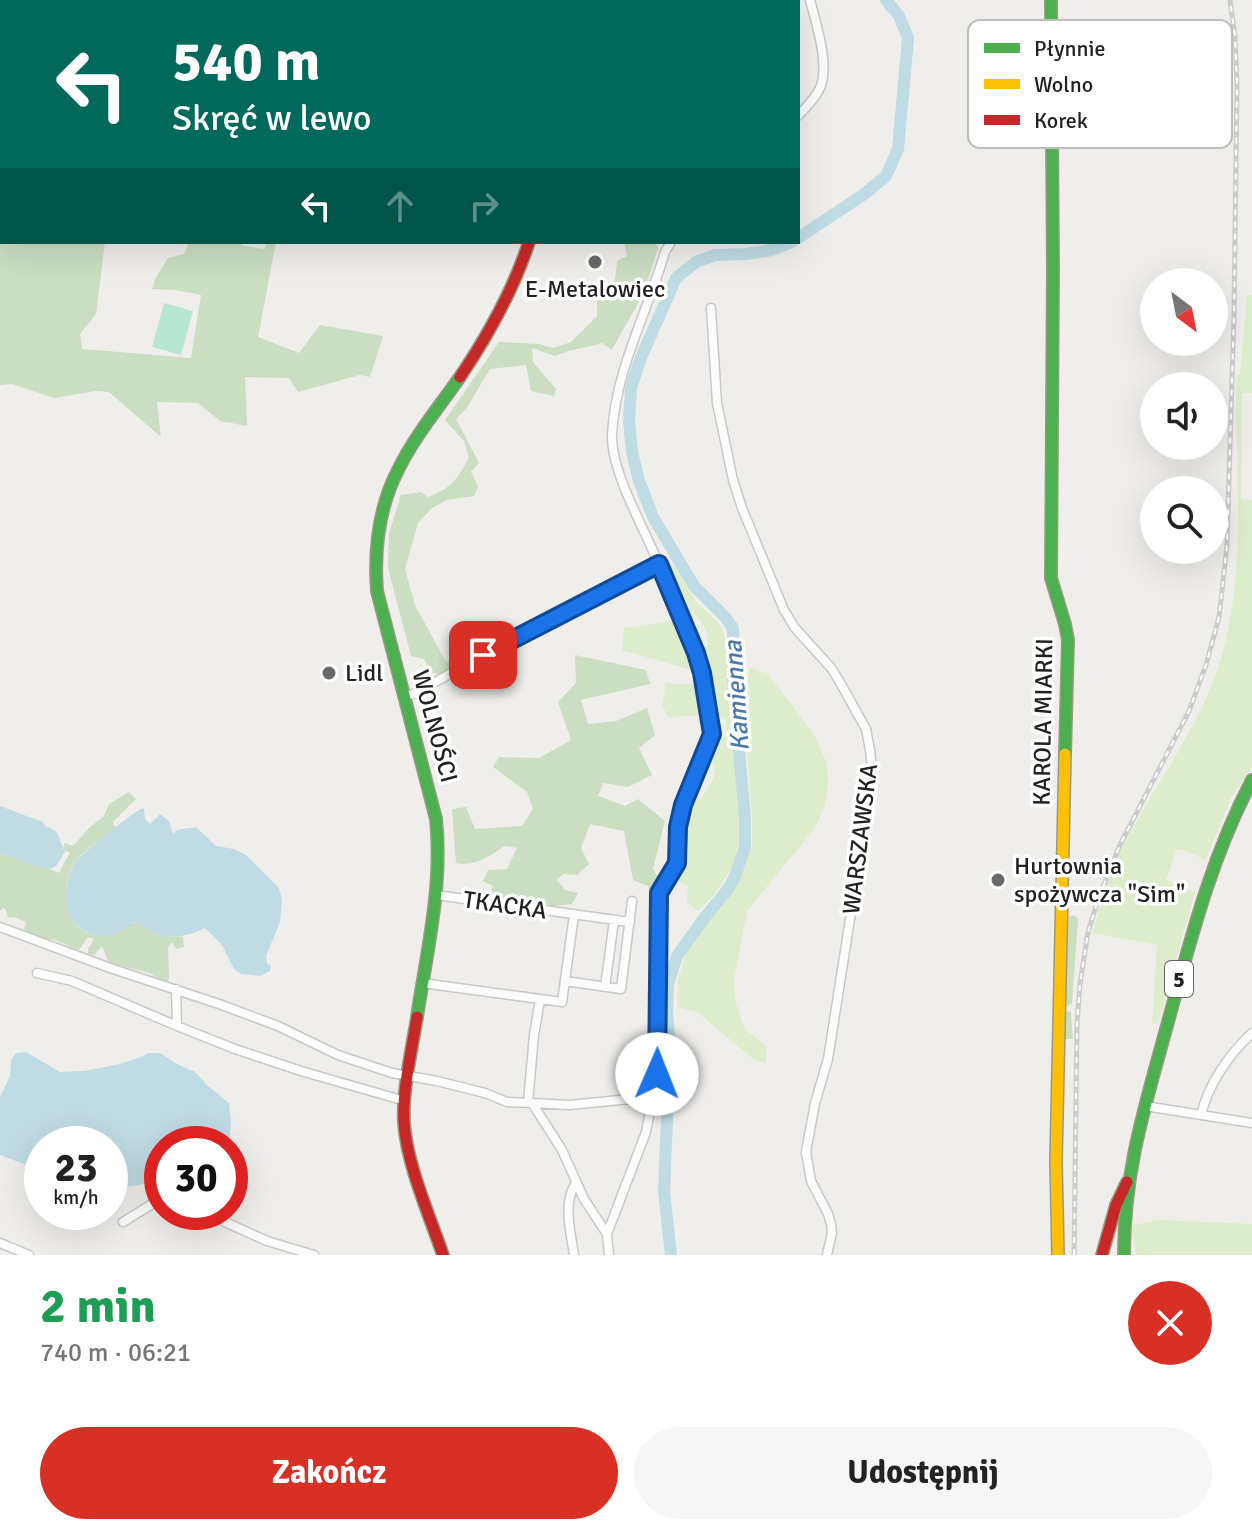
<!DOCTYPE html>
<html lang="pl">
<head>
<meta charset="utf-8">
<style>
	:root { --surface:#fff; --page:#f6f6f6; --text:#222; --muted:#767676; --accent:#d93025 }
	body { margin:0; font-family:Signika,sans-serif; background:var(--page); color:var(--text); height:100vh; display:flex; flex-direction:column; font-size:30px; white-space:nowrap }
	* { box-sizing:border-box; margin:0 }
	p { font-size:26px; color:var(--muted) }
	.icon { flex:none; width:44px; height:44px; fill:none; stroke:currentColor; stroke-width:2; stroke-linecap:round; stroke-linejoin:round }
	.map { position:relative; height:1255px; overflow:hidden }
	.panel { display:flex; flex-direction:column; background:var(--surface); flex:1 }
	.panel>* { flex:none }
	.hud { position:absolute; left:0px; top:0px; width:800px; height:244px; box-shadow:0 8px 32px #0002; background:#00695c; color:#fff; overflow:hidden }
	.needle { width:52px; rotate:148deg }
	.tools { position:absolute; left:1140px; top:268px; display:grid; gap:16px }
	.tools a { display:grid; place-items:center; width:88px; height:88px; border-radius:50%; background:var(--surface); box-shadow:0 8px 32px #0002; font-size:40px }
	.speed { position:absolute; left:24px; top:1126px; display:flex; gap:16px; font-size:40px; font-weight:700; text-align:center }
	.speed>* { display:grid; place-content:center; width:104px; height:104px; border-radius:50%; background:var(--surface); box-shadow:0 8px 32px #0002; line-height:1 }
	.speed small { font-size:20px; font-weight:400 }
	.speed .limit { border:12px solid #d22; background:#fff; color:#111 }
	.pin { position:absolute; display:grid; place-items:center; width:68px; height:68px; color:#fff; margin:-34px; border-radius:16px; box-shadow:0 4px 12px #0006 }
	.me { position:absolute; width:88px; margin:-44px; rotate:1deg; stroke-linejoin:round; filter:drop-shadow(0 0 6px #0008) }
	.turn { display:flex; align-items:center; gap:28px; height:168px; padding:0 40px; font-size:36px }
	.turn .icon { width:104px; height:104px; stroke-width:2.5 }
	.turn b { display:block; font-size:56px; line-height:68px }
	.lanes { display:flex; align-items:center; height:76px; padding:0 40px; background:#0003; justify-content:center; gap:40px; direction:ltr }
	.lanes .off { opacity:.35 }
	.round { display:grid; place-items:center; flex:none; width:84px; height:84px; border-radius:42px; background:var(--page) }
	.summary { display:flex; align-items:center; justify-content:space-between; height:136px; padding:0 40px }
	h1 { font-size:48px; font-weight:700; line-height:60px; color:#1e9e55 }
	.button { display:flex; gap:16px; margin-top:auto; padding:16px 40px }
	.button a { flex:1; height:92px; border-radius:48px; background:var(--accent); color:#fff; font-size:32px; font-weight:700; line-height:92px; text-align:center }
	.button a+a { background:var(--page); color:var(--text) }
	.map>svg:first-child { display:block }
	.grass { fill:#ddeccb }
	.forest { fill:#cbdec1 }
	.pitch { fill:#b7e6d2 }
	.water { fill:#bfdbe3 }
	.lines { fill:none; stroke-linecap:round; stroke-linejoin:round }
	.river { stroke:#bfdbe3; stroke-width:12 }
	.street-casing { stroke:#c9c8c7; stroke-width:11 }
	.fast-casing { stroke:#999a82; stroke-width:14 }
	.slow-casing { stroke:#999a82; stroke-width:14 }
	.jam-casing { stroke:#999a82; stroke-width:14 }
	.street { stroke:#fdfcfc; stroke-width:8 }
	.fast { stroke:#4caf50; stroke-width:11 }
	.slow { stroke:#ffc107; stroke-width:11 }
	.jam { stroke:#c62828; stroke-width:11 }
	.rail-casing { stroke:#ccc; stroke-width:5 }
	.rail { stroke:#fff; stroke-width:2; stroke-dasharray:6; stroke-linecap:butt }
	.route-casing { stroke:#114b97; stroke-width:20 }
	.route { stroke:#1a73e8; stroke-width:14 }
	.poi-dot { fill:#6a6968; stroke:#fff; stroke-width:3 }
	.labels { text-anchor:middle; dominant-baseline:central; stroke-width:7; stroke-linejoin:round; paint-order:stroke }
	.shield { fill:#fff; stroke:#646464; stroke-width:2 }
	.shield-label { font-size:22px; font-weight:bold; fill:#222 }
	.poi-label { font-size:24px; fill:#222; stroke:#fff; text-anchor:start }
	.street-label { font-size:24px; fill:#222; stroke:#fff }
	.water-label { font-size:26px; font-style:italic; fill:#4a7aab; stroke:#fff }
	.key { fill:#fff; stroke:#bdbdbd; stroke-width:2 }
	.key-label { font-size:22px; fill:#222 }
</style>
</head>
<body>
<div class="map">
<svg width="1252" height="1255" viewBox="0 0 1252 1255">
	<rect width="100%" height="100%" fill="#f0eeeb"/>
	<path class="grass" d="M1247,295H1252V393H1242L1241,499L1252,500V767L1234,794L1230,797L1231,800L1205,860L1187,851L1177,849L1166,880L1195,892L1158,1024L1152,1023L1157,945L1093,933C1102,898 1113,862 1131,831C1161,776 1200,725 1219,665C1248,575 1235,468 1236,375L1240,374Z
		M673,564L697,603L719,623L726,639L740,835L734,865L713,896L698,911L687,902L688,886L676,880L684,854V830L691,803L701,799L715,776L711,755L719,742L726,736V720L716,713L669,718L662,705L666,683L699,685L698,672L622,650L624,628L674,621L687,645L708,646L707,631L685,601L668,567Z
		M749,668L767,673L791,703L816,738L827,764L828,784L825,805L815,828L747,911L734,980L736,1004L745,1029L766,1046V1064L752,1058L697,1012L677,1007L678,979L686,953L735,888L745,868L752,845V815L745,727Z
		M1159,1220L1252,1224V1255H1137L1130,1226Z"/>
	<path class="forest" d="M0,128H2V242H105L96,314L80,334L82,349L191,358L201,295L175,290L152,289L155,279L168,258L184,254L189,242H243V246L265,249L266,242H276L258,337L299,353L320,325L383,336L370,377L360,375L298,392L289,378L245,377L247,426L220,421L198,403L157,402L161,437L109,392L96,391L54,398L12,384L0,385Z
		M624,242H655L658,247C652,268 646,290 635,309C627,323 619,336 612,350L602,343C586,348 571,349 555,356L532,348L533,362L556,389L554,396L531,391L526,365L490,369L466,409L456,419L479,463L471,472L478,487L474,496L447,500L432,508L418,523L405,569L415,605L446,662L457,660L464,645L493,627L502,635L503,648L603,597L604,600L458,678H453L443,673L440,675L431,672L424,659L411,656L388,568L389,533L401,495L421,492L428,497C452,488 457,479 469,458L464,441L445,420L499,342L539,344L553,348L571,342L597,316V299L615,281L617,261L627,256Z
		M575,655L646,670L650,684L581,700L588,724L616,721L647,708L655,735L639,748L652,775L628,787L603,783L598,796L625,806L638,799L665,821L653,869L660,880L654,922H648L651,899L648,886L633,880L624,831L590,824L581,848L589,864L577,875L563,874L557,880L565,890L578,893L572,904L548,907L489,898L493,886L483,881L488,870L507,869L517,848L504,846C491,856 473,867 456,863L452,809L466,807L475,829L522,826L533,809L527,792L493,767L499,757L539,758L571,740L558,702L576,683Z
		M129,792L136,799L113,822L115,828C103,838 86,848 77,860C59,883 61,932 96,935C110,936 124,921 137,923C146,924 150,933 158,935C166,937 175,936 183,937L184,947L176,949L172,942L168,947L169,979L168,983L165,984L150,973L109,963L102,946L94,955L88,954V949L94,939L88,937L79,950L52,939L50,941L25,932L24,928L26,922L14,917L8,918L6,910L3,908L0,911V852C18,862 40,864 59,873L70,852L65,851L63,848L65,843L73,846L89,828L104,816L109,804Z
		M1074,915L1078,918L1072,1003L1066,1007V1011L1071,1012L1073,1039H1063L1067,917Z"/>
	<path class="pitch" d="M164,303L193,311L181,355L152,347Z"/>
	<path class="water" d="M0,806L43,822L45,826C64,832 56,838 65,851L57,865L51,869C38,867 11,858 0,852Z
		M142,808L144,809L145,819L150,824L160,814L169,821L173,834L177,830L196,827L216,846L234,849L246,855L279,888L282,900L280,922L266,956L267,963L271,966L270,971L260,976L241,974L234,969L222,945L205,928C191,935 175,939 158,935C150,932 144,924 134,922C128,926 120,933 113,935C107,936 100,936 94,935C61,927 60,889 75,863C82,852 129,816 142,808Z
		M26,1052L60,1072L84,1071L120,1064L141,1057L148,1053H160L177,1064L195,1072L207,1085L229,1103L231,1123L229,1144H162C162,1152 164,1164 161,1171C153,1188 125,1186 110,1188V1144H42V1165L32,1167L0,1155V1097L10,1076L11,1060L16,1053Z"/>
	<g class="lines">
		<path class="river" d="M798,238L863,195L886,176L898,149L908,38L899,16L886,0
			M671,1255L664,1191L670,1045L667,1013L668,984L677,956L706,916L729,888L736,874L745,847V819L733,682V628L725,617L694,586L653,517L639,481L632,452L629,422L631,388L640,360L676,278L696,262L715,255L746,254L772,250L792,242"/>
		<defs>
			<path id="street" d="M296,0V2
				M0,82H2
				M798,116C805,108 814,100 819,90C831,68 816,23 810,0
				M0,120H2
				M711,308L717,403L733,480L742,508L784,610L795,628L832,669L842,686L866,729L870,750L872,768L865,805L861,849L828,1059L815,1103L806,1152L811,1181L828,1214L831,1224L832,1233L827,1255
				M404,696L413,694L511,641L659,564
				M436,895L630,922
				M0,927L110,968L219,1004L278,1026L338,1055L392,1073L437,1081L485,1093L507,1102L532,1103L562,1150L584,1199L607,1234
				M37,973L72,981L177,1026L235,1049L301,1071L405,1101
				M565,981L621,989L632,901
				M422,983L562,1002L574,915
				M605,987L614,920
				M176,989L177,1026
				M528,1103L534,1035L540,1000
				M532,1103L569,1105L651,1097
				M1145,1106L1252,1123
				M1201,1115C1208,1085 1229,1054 1252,1033
				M203,1212L267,1241L314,1255
				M123,1222L162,1198
				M0,1243L29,1255
				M574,1255C571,1233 562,1203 576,1183
				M609,1255L607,1234L646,1132L657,1074L659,893L677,863L678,827L683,805L712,734L702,673L696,653C682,619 668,584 653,551C639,519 611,469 612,435C615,371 647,313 665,252L671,242"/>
			<path id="fast" d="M530,0V2
				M1051,0L1053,268L1051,578L1065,624L1068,640L1065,754
				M417,1017C427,951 443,885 436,819L377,591C374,550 379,507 398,470C414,437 439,407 460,377
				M1124,1255C1124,1169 1146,1103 1168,1022C1191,938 1211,858 1252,780"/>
			<path id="slow" d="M1058,1255L1056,1161L1065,754"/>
			<path id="jam" d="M460,377C489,334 513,291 529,242
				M417,1017C412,1049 402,1091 404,1123C407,1165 429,1214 443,1255
				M1102,1255L1116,1205L1127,1182"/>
		</defs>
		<use href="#street" class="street-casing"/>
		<use href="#fast" class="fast-casing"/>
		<use href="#slow" class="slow-casing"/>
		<use href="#jam" class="jam-casing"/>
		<use href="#street" class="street"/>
		<use href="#fast" class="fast"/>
		<use href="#slow" class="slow"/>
		<use href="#jam" class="jam"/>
		<defs>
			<path id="rail" d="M1074,1255L1077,1023L1080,984L1088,932L1099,897L1120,845L1189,711L1206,665L1219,617L1227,545L1234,314L1237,84L1235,36L1230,0"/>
		</defs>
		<use href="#rail" class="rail-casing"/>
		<use href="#rail" class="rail"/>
	</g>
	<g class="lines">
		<defs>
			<path id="route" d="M483,655L659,564L696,653L702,673L712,734L683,805L678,827L677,863L659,893L657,1074"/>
		</defs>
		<use href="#route" class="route-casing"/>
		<use href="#route" class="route"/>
	</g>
	<g class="poi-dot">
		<circle cx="595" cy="262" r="8"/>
		<circle cx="329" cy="673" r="8"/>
		<circle cx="998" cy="880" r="8"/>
	</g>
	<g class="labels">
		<rect class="shield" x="1165" y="961" width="28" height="36" rx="6"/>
		<g class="shield-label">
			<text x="1179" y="979">5</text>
		</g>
		<g class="poi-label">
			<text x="595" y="289" text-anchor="middle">E-Metalowiec</text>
			<text x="345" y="673">Lidl</text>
			<text x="1014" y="866">Hurtownia<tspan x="1014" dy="28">spożywcza "Sim"</tspan></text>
		</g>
		<g class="street-label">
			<text transform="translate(1043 722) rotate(-89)">KAROLA MIARKI</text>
			<text transform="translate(435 726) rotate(75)">WOLNOŚCI</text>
			<text transform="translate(860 839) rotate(-83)">WARSZAWSKA</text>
			<text transform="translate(505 905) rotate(8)">TKACKA</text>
		</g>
		<g class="water-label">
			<text transform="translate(737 696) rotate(-94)">Kamienna</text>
		</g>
	</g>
	<rect x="968" y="20" width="264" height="128" rx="12" class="key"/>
	<rect x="984" y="43" width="36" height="10" fill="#4caf50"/>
	<rect x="984" y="79" width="36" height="10" fill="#ffc107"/>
	<rect x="984" y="115" width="36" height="10" fill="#c62828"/>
	<g class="key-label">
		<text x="1034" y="56">Płynnie</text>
		<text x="1034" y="92">Wolno</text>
		<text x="1034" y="128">Korek</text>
	</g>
</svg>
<div class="tools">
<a><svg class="needle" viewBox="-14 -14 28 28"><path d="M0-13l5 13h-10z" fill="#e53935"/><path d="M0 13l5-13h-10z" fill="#767676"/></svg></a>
<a><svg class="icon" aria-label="sound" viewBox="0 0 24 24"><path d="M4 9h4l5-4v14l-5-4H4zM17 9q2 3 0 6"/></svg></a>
<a><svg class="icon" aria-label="search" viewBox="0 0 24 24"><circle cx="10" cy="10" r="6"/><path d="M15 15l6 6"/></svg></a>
</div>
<div class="speed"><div>23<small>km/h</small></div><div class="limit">30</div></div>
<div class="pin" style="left:483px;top:655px;background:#d93025"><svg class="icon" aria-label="arrive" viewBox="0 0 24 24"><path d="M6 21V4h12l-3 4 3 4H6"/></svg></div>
<svg class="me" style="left:657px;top:1074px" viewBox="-20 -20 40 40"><circle r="19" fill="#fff"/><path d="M0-13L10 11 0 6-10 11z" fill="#1a73e8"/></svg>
<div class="hud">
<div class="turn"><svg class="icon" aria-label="left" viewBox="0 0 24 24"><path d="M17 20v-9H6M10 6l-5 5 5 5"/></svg><div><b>540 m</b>Skręć w lewo</div></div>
<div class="lanes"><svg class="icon" aria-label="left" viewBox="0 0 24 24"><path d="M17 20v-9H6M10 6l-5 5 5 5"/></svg><svg class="icon off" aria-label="ahead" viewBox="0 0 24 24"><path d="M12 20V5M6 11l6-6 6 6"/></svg><svg class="icon off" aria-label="right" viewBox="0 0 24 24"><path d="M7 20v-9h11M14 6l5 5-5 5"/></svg></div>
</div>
</div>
<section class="panel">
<div class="summary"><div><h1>2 min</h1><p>740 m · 06:21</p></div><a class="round" style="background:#d93025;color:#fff"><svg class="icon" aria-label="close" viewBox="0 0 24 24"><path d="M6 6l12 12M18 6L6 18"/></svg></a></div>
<div class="button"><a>Zakończ</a><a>Udostępnij</a></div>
</section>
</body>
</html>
